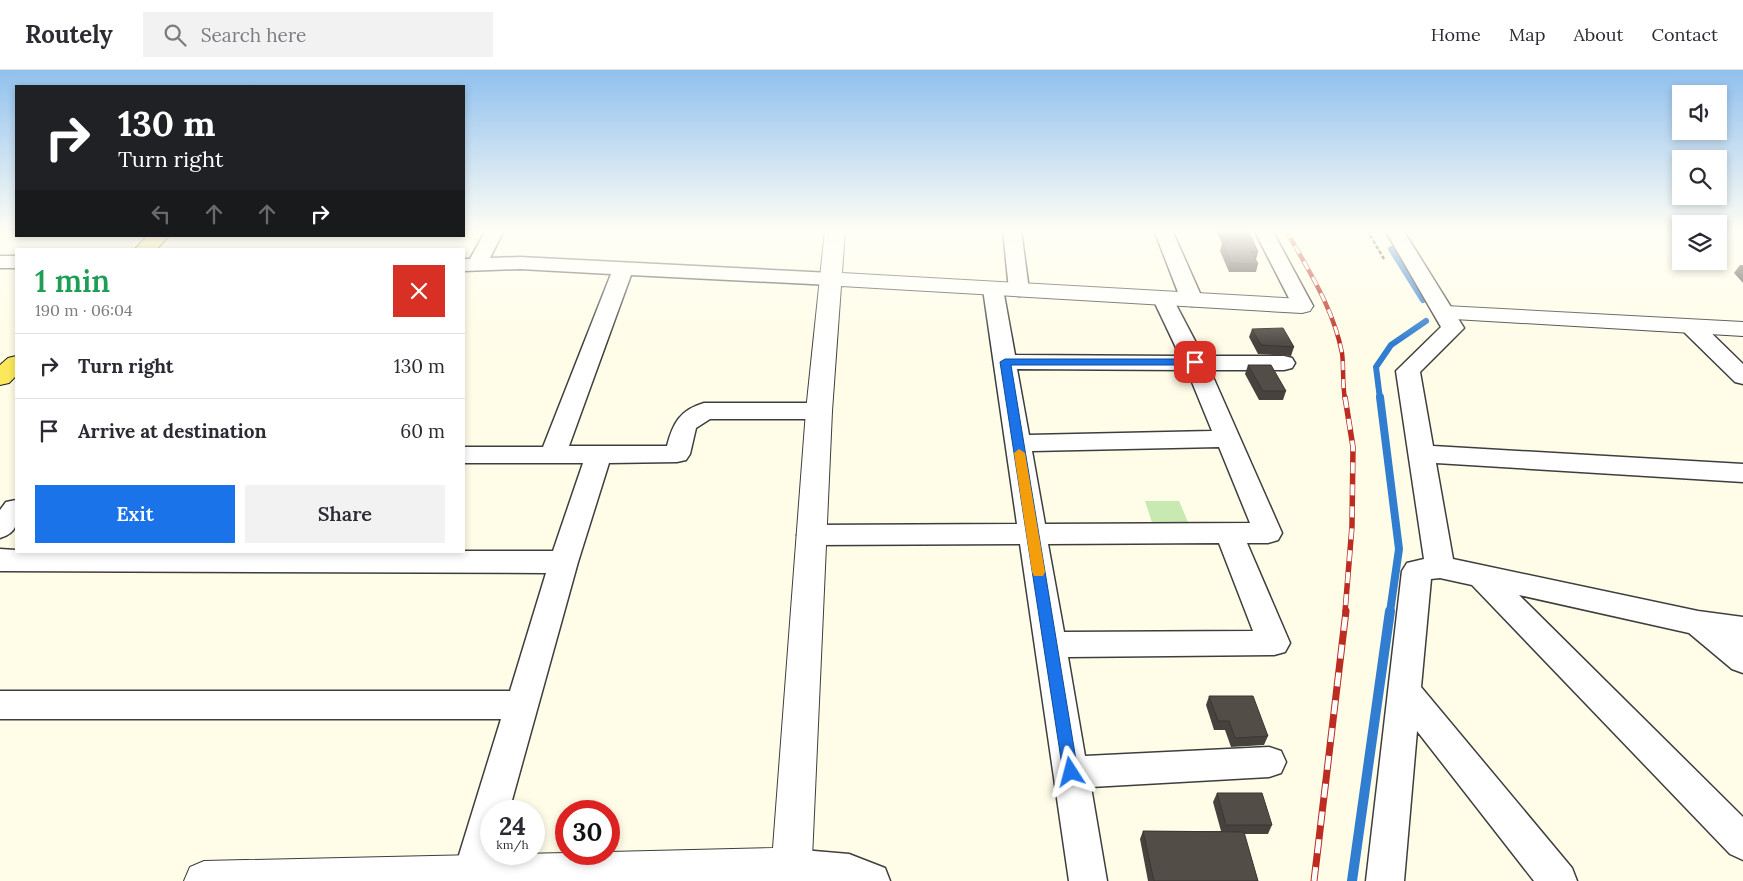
<!DOCTYPE html>
<html lang="en">
<head>
<meta charset="utf-8">
<style>
	:root { --surface:#fff; --page:#f2f2f3; --text:#2b2b33; --muted:#7c7c81; --line:#e1e1e2; --accent:#1a73e8 }
	body { margin:0; font-family:Lora,serif; background:var(--page); color:var(--text); height:100vh; display:flex; flex-direction:column; font-size:19px; white-space:nowrap }
	* { box-sizing:border-box; margin:0 }
	p { font-size:16px; color:var(--muted) }
	.icon { flex:none; width:28px; height:28px; fill:none; stroke:currentColor; stroke-width:2; stroke-linecap:round; stroke-linejoin:round }
	.map { position:relative; flex:1; overflow:hidden }
	.details { position:absolute; left:15px; top:178px; width:450px; height:305px; display:flex; flex-direction:column; background:var(--surface); border-radius:0px; box-shadow:0 2px 8px #0003 }
	.details>* { flex:none }
	.hud { position:absolute; left:15px; top:15px; width:450px; height:152px; border-radius:0px; box-shadow:0 2px 8px #0003; background:#202124; color:#fff; overflow:hidden }
	.fabs { position:absolute; left:1672px; top:15px; display:grid; gap:10px }
	.fabs a { display:grid; place-items:center; width:55px; height:55px; border-radius:0px; background:var(--surface); box-shadow:0 2px 8px #0003; font-size:25px }
	.speed { position:absolute; left:480px; top:730px; display:flex; gap:10px; font-size:25px; font-weight:700; text-align:center }
	.speed>* { display:grid; place-content:center; width:65px; height:65px; border-radius:50%; background:var(--surface); box-shadow:0 2px 8px #0003; line-height:1 }
	.speed small { font-size:12px; font-weight:400 }
	.speed .limit { border:8px solid #d22; background:#fff; color:#111 }
	.pin { position:absolute; display:grid; place-items:center; width:42px; height:42px; color:#fff; margin:-21px; border-radius:10px; box-shadow:0 2px 8px #0006 }
	.me { position:absolute; width:55px; margin:-28px; rotate:351deg; stroke-linejoin:round; filter:drop-shadow(0 0 4px #0008) }
	.turn { display:flex; align-items:center; gap:18px; height:105px; padding:0 20px; font-size:22px }
	.turn .icon { width:65px; height:65px; stroke-width:2.5 }
	.turn b { display:block; font-size:35px; line-height:42px }
	.lanes { display:flex; align-items:center; height:48px; padding:0 20px; background:#0003; justify-content:center; gap:25px; direction:ltr }
	.lanes .off { opacity:.35 }
	.round { display:grid; place-items:center; flex:none; width:52px; height:52px; border-radius:0px; background:var(--page) }
	.summary { display:flex; align-items:center; justify-content:space-between; height:85px; padding:0 20px }
	h1 { font-size:30px; font-weight:600; line-height:38px; color:#1e9e55 }
	.cta { display:flex; gap:10px; margin-top:auto; padding:10px 20px }
	.cta a { flex:1; height:58px; border-radius:0px; background:var(--accent); color:#fff; font-size:20px; font-weight:600; line-height:58px; text-align:center }
	.cta a+a { background:var(--page); color:var(--text) }
	ul { padding:0; list-style:none }
	li { display:flex; align-items:center; gap:15px; height:65px; padding:0 20px; border-top:1px solid var(--line) }
	li div { flex:1 }
	li b { display:block; font-size:19px }
	li em { font-style:normal }
	header { display:flex; align-items:center; gap:30px; box-sizing:border-box; height:70px; padding:0 25px; background:var(--surface); border-bottom:1px solid var(--line) }
	header strong { font-size:24px }
	nav { display:flex; gap:28px; margin-inline-start:auto; font-size:18px }
	.search { width:350px; height:45px; background:var(--page); display:flex; align-items:center; gap:12px; box-sizing:border-box; padding:0 18px; border-radius:0px; color:var(--muted); font-size:19px }
	.map>svg:first-child { display:block }
	.green { fill:#c8e9b2 }
	.lines { fill:none; stroke-linecap:round; stroke-linejoin:round }
	.stream-far2 { stroke:#317dd0; stroke-width:6 }
	.stream-far1 { stroke:#317dd0; stroke-width:8 }
	.stream { stroke:#317dd0; stroke-width:10 }
	.minor-casing { stroke:#3e3e3e; stroke-width:3 }
	.tertiary-casing { stroke:#3e3e3e; stroke-width:2 }
	.primary-casing { stroke:#1c1c1c; stroke-width:2 }
	.path { stroke:#2d2d2d; stroke-width:2.5; stroke-dasharray:4 2; stroke-linecap:butt }
	.minor { fill:#fff; fill-rule:evenodd }
	.tertiary { fill:#fff; fill-rule:evenodd }
	.primary { fill:#fce85b; fill-rule:evenodd }
	.rail-far2-casing { stroke:#bc2c21; stroke-width:4.5 }
	.rail-far1-casing { stroke:#bc2c21; stroke-width:5.5 }
	.rail-casing { stroke:#bc2c21; stroke-width:7 }
	.rail-far2 { stroke:#fff; stroke-width:3; stroke-dasharray:9; stroke-linecap:butt }
	.rail-far1 { stroke:#fff; stroke-width:4; stroke-dasharray:11; stroke-linecap:butt }
	.rail { stroke:#fff; stroke-width:5; stroke-dasharray:14; stroke-linecap:butt }
	.wall { fill:#47423d }
	.building { fill:#534d47; stroke:#3a3632 }
	.route { fill:#1a73e8; stroke:#114b97 }
	.slow { fill:#f59e0b }
</style>
</head>
<body>
<header>
<strong>Routely</strong>
<div class="search"><svg class="icon" aria-label="search" viewBox="0 0 24 24"><circle cx="10" cy="10" r="6"/><path d="M15 15l6 6"/></svg>Search here</div>
<nav><a>Home</a><a>Map</a><a>About</a><a>Contact</a></nav>
</header>
<div class="map">
<svg width="1743" height="811" viewBox="0 0 1743 811">
	<rect width="100%" height="100%" fill="#fffde8"/>
	<path class="green" d="M1145,431H1179L1191,459H1154Z"/>
	<g class="lines">
		<path class="stream-far2" d="M1391,179L1423,230
			M1380,329L1376,297L1391,275L1426,251"/>
		<path class="stream-far1" d="M1380,327L1399,479L1390,542"/>
		<path class="stream" d="M1352,811L1390,541"/>
		<defs>
			<path id="minor" d="M486,160H504L490,188L520,187L831,203L838,205L841,209L838,213L831,215L631,205L569,376H667C673,353 680,340 704,333H819L828,336L831,341L828,346L819,349H710L696,358L690,384L686,390L677,392L609,393L578,492L509,741H491V784H497L489,811H451L501,649H0V621H510L546,503L0,501V479L16,480V481H553L583,393H464V377H543L611,204L520,199L464,201V189H470Z
				M1003,160H1021L1029,220L1026,224L1019,226L1012,224L1009,220Z
				M1154,160H1172L1203,230L1199,234L1192,236L1185,234L1181,230Z
				M1254,160H1272L1313,236L1309,240L1302,242L1295,240Z
				M1385,160H1403L1464,258L1420,302L1433,376L1743,394V412L1436,393L1453,489L1698,541L1743,547V603L1732,599L1689,563L1519,525L1743,747V790L1730,784L1472,515L1440,508L1431,509L1421,617L1572,798L1577,811H1534L1417,661L1404,811H1366L1402,501L1407,493L1424,489L1396,301L1441,257Z
				M0,186H16V198H0Z
				M993,213L1000,215L1003,219L1015,285L1180,286L1153,229L1156,225L1163,223L1170,225L1173,229L1203,286H1284L1292,288L1295,293L1292,298L1284,300H1210L1282,463L1278,470L1268,473H1247L1290,573L1285,582L1274,585L1068,587L1085,686L1269,677L1281,681L1286,692L1281,703L1269,707L1091,717L1107,811H1069L1020,474L811,475L801,472L797,465L801,458L811,455L1017,454L983,219L986,215ZM1017,299L1187,300L1212,361L1029,365ZM1219,377L1250,453L1045,454L1032,381ZM1219,473L1253,561L1064,562L1048,474Z
				M1693,251L1701,253L1743,294V314L1735,312L1685,263L1682,258L1685,253Z
				M16,430C17,448 21,462 0,468V440L6,432Z
				M791,779L849,784L885,798L890,811H780L778,810L772,797L778,784Z"/>
			<path id="tertiary" d="M825,160H845L842,203L1302,229L1310,231L1313,236L1310,241L1302,243L841,216L832,341L811,811H184L190,797L204,791L566,783L609,784V782L773,778L806,341Z
				M1445,236L1743,252V266L1437,248L1434,243L1437,238Z"/>
			<path id="primary" d="M147,166H169L157,179H135Z
				M16,286V306L9,313L0,315V295L8,288Z"/>
		</defs>
		<use href="#minor" class="minor-casing"/>
		<use href="#tertiary" class="tertiary-casing"/>
		<use href="#primary" class="primary-casing"/>
		<path class="path" d="M1367,160L1384,189"/>
		<use href="#minor" class="minor"/>
		<use href="#tertiary" class="tertiary"/>
		<use href="#primary" class="primary"/>
		<defs>
			<path id="rail-far2" d="M1286,160C1308,200 1333,237 1342,283C1344,297 1342,313 1345,329"/>
			<path id="rail-far1" d="M1345,327L1353,377L1352,456L1345,542"/>
			<path id="rail" d="M1314,811L1346,541"/>
		</defs>
		<use href="#rail-far2" class="rail-far2-casing"/>
		<use href="#rail-far1" class="rail-far1-casing"/>
		<use href="#rail" class="rail-casing"/>
		<use href="#rail-far2" class="rail-far2"/>
		<use href="#rail-far1" class="rail-far1"/>
		<use href="#rail" class="rail"/>
	</g>
	<path class="wall" d="M1215,160H1248L1258,182L1256,190L1258,194L1256,202H1229L1220,181L1222,173Z
		M1740,195H1743V213L1734,203Z
		M1252,259L1294,277L1291,286L1258,284L1249,267Z
		M1248,295L1286,321L1283,330H1259L1245,304Z
		M1209,626L1268,666L1264,675L1231,677L1225,660H1214L1206,635Z
		M1217,723L1272,755L1268,764H1244L1258,811H1148L1140,769L1143,761H1221L1213,732Z"/>
	<path class="building" d="M1222,160H1248L1258,182L1251,181L1258,194L1231,193L1223,173H1229Z
		M1283,258L1294,277L1261,275L1252,259Z
		M1248,295H1271L1286,321H1263Z
		M1209,626H1253L1268,666L1235,668L1229,651H1218Z
		M1217,723H1262L1272,755H1226Z
		M1143,761L1244,762L1258,811H1154Z"/>
	<linearGradient id="sky" x2="0" y2="1"><stop stop-color="#90c0ee"/><stop offset="0.59" stop-color="#fffef5"/><stop offset="1" stop-color="#fffef5" stop-opacity="0"/></linearGradient>
	<rect width="1743" height="273" fill="url(#sky)"/>
	<path class="route" d="M1005,289H1195L1200,292L1195,295H1011L1078,702L1076,707L1071,709L1065,707L1063,702L1000,292Z"/>
	<path class="slow" d="M1019,379L1025,383L1045,502L1043,506H1034L1032,502L1014,383Z"/>
</svg>
<div class="fabs">
<a><svg class="icon" aria-label="sound" viewBox="0 0 24 24"><path d="M4 9h4l5-4v14l-5-4H4zM17 9q2 3 0 6"/></svg></a>
<a><svg class="icon" aria-label="search" viewBox="0 0 24 24"><circle cx="10" cy="10" r="6"/><path d="M15 15l6 6"/></svg></a>
<a><svg class="icon" aria-label="layers" viewBox="0 0 24 24"><path d="M12 4l9 5-9 5-9-5zM3 14l9 5 9-5"/></svg></a>
</div>
<div class="speed"><div>24<small>km/h</small></div><div class="limit">30</div></div>
<div class="pin" style="left:1195px;top:292px;background:#d93025"><svg class="icon" aria-label="arrive" viewBox="0 0 24 24"><path d="M6 21V4h12l-3 4 3 4H6"/></svg></div>
<svg class="me" style="left:1071px;top:702px" viewBox="-20 -20 40 40"><path d="M0-17L14 15 0 8-14 15z" fill="#1a73e8" stroke="#fff" stroke-width="4"/></svg>
<div class="hud">
<div class="turn"><svg class="icon" aria-label="right" viewBox="0 0 24 24"><path d="M7 20v-9h11M14 6l5 5-5 5"/></svg><div><b>130 m</b>Turn right</div></div>
<div class="lanes"><svg class="icon off" aria-label="left" viewBox="0 0 24 24"><path d="M17 20v-9H6M10 6l-5 5 5 5"/></svg><svg class="icon off" aria-label="ahead" viewBox="0 0 24 24"><path d="M12 20V5M6 11l6-6 6 6"/></svg><svg class="icon off" aria-label="ahead" viewBox="0 0 24 24"><path d="M12 20V5M6 11l6-6 6 6"/></svg><svg class="icon" aria-label="right" viewBox="0 0 24 24"><path d="M7 20v-9h11M14 6l5 5-5 5"/></svg></div>
</div>
<section class="details">
<div class="summary"><div><h1>1 min</h1><p>190 m · 06:04</p></div><a class="round" style="background:#d93025;color:#fff"><svg class="icon" aria-label="close" viewBox="0 0 24 24"><path d="M6 6l12 12M18 6L6 18"/></svg></a></div>
<ul>
<li><svg class="icon" aria-label="right" viewBox="0 0 24 24"><path d="M7 20v-9h11M14 6l5 5-5 5"/></svg><div><b>Turn right</b></div><em>130 m</em></li>
<li><svg class="icon" aria-label="arrive" viewBox="0 0 24 24"><path d="M6 21V4h12l-3 4 3 4H6"/></svg><div><b>Arrive at destination</b></div><em>60 m</em></li>
</ul>
<div class="cta"><a>Exit</a><a>Share</a></div>
</section>
</div>
</body>
</html>
